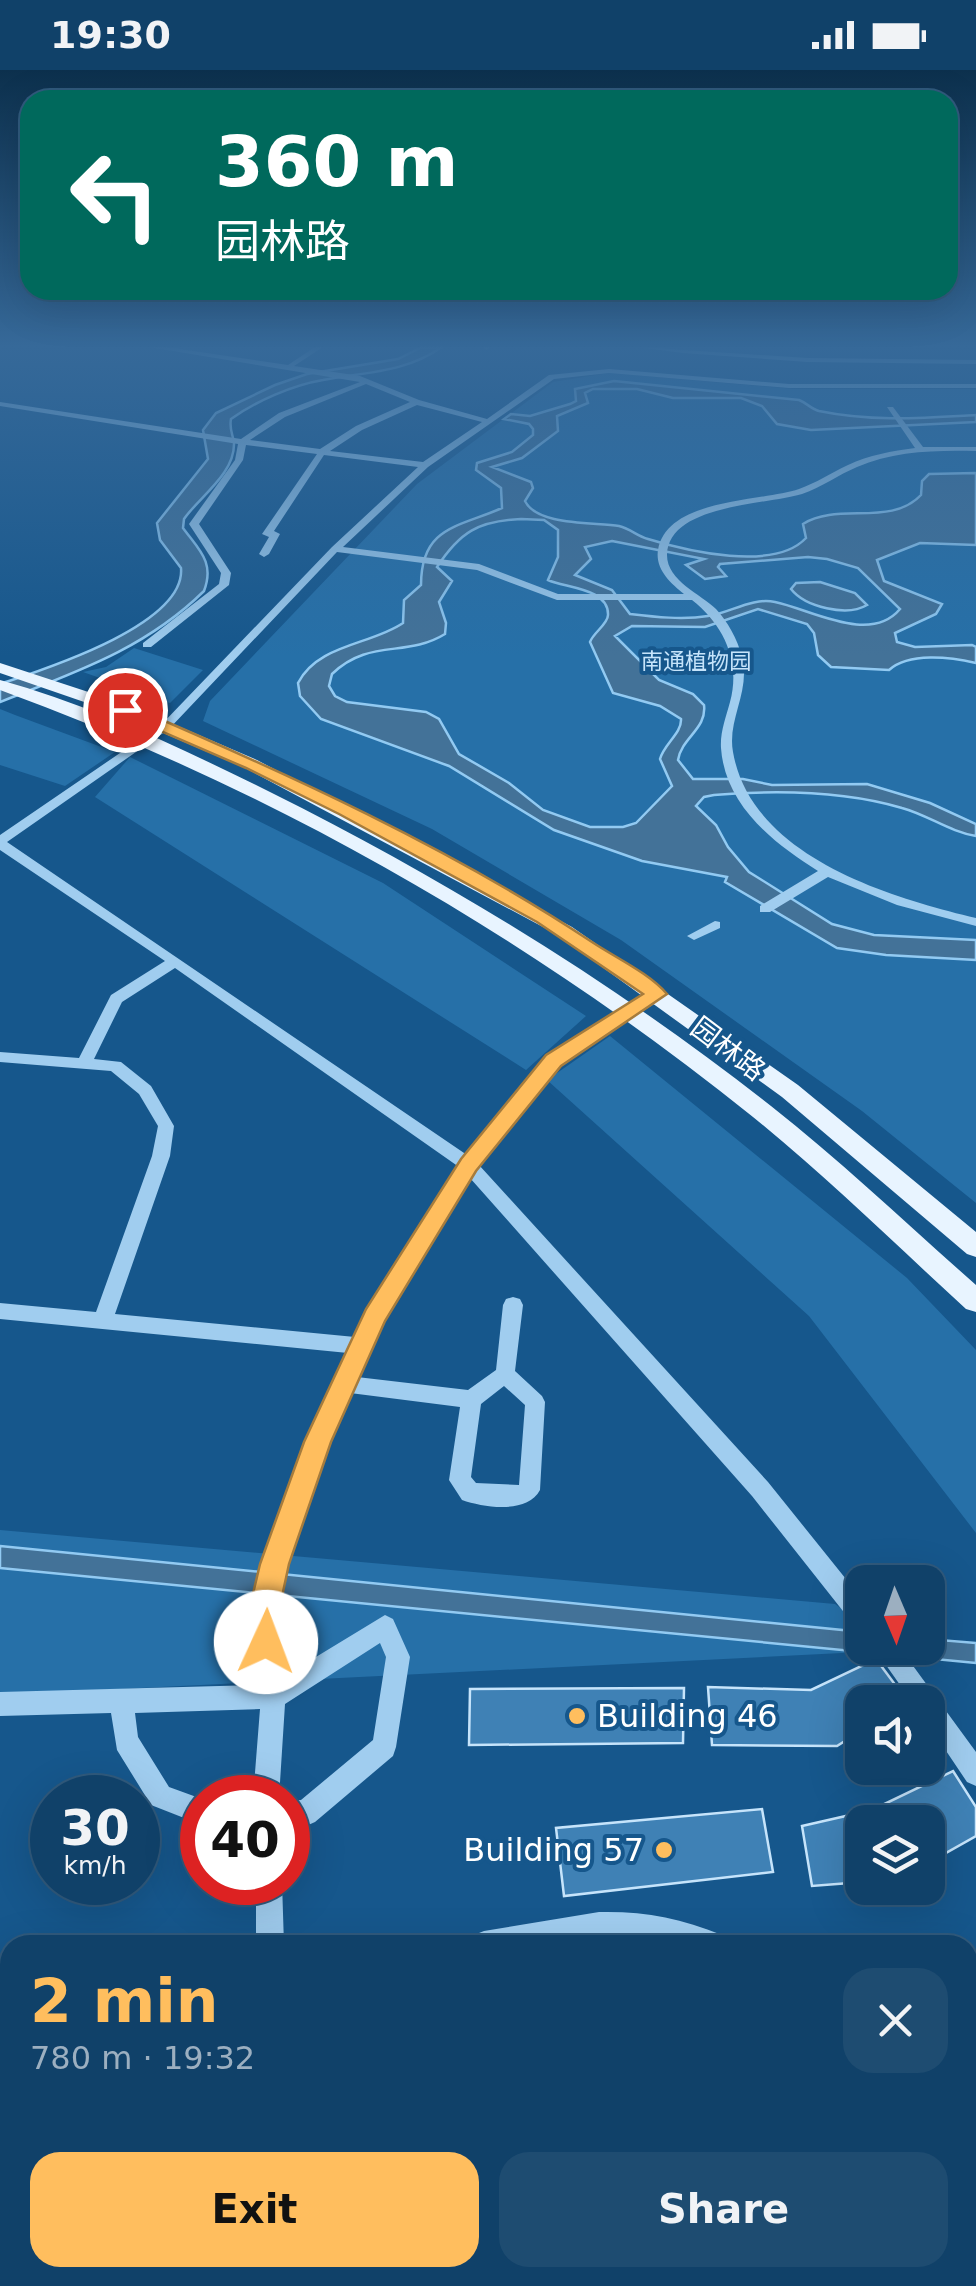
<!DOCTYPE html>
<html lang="en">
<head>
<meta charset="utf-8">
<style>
	:root { --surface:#104169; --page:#1e4c71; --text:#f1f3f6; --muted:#9cafc0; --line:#305a7d; --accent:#ffbe5e }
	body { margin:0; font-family:"DejaVu Sans","Noto Sans SC",sans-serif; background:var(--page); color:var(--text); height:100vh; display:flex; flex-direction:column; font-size:38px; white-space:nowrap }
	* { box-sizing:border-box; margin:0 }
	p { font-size:32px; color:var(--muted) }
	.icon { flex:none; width:55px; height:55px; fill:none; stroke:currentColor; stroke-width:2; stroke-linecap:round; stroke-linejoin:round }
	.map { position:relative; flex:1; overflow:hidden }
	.side { position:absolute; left:0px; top:1865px; width:978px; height:352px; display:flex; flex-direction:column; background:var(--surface); border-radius:30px 30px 0 0; box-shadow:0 10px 40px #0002,0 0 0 2px var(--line) }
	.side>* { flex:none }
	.top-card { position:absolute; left:20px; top:20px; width:938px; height:210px; border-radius:30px; box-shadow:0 10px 40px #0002,0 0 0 2px var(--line); background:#00695c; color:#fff; overflow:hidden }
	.needle { width:65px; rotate:178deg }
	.tools { position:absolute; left:845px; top:1495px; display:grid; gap:20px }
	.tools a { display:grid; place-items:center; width:100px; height:100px; border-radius:20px; background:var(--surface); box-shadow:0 10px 40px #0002,0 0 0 2px var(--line); font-size:50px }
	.speed { position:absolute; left:30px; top:1705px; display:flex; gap:20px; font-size:50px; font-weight:700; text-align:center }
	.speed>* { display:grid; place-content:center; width:130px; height:130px; border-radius:50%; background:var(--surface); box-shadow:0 10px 40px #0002,0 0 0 2px var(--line); line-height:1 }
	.speed small { font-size:25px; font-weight:400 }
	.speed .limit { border:15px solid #d22; background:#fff; color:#111 }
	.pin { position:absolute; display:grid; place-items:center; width:85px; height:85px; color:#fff; margin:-42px; border:5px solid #fff; border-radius:50%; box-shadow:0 2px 10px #0007 }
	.me { position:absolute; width:110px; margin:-55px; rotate:2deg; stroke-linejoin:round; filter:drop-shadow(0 0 8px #0008) }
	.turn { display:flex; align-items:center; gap:35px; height:210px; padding:0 30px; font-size:45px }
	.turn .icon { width:130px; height:130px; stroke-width:2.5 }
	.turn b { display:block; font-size:70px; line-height:85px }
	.round { display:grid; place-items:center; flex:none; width:105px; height:105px; border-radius:30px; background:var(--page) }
	.overview { display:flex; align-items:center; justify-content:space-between; height:170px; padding:0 30px }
	h1 { font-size:60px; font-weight:800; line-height:75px; color:var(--accent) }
	.action { display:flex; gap:20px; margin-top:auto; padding:20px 30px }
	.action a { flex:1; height:115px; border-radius:30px; background:var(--accent); color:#111; font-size:40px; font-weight:800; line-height:115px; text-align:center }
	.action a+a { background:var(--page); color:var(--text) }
	.status { display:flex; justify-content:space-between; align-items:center; height:70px; padding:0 50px; background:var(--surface); direction:ltr }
	.status svg { height:28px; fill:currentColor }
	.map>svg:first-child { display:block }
	.green { fill:#2670a8 }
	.water { fill:#437298; stroke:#92caf2; stroke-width:2.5; fill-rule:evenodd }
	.building { fill:#3f81b5; stroke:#c6e4fb; stroke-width:2.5 }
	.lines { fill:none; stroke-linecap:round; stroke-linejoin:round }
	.minor { fill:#a0cdef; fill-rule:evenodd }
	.major { fill:#e8f4ff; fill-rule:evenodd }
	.route { fill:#ffbe5e; stroke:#a67c3d; stroke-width:2.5 }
	.poi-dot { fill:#ffbe5e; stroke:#16578c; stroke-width:4 }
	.labels { text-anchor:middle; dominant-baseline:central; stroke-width:8; stroke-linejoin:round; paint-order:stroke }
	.far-park-label { font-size:22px; fill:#c6e4fb; stroke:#16578c }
	.street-label { font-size:28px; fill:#fff; stroke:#16578c }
	.near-poi-label { font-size:32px; fill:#fff; stroke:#16578c; text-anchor:start }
</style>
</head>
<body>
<div class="status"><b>19:30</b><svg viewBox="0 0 49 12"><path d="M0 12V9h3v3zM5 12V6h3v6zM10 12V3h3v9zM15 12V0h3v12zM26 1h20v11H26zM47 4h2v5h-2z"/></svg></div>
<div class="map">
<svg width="976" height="2216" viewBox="0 0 976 2216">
	<rect width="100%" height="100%" fill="#16578c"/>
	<path class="green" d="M609,303L793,319H976V1133L862,1041L621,870L432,759L203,651L210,631L417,414L553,312Z
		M134,578L203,600L170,633L83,602L106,597Z
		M0,639L15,645L115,682L65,716L0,695Z
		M130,687L383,813L586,946L526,1000L95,727Z
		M610,966L907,1208L976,1280V1463L809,1246L547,1010Z
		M0,1460L835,1534L862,1553V1578L902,1580L0,1625Z"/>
	<path class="water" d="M422,277H442C405,303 365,302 323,310C293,315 256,331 231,349C229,360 233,364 234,373C235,404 199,427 184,449L183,458C199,480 215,492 204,521C145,579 76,602 0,632V614C42,600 186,555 181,498L160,470L157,453L208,389L203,360L216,343L275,315L307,304L398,289Z
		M614,311L799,330C807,333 811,339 819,341C872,352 922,348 976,345V352L811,360L777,354L762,336L741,328H673L637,319H593L585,323L588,333L557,346L558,361L522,388L492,397L531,412L533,418L525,431C537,456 595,452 619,456C631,459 637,466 648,469C687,481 774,502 806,468L803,454C838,432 891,457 921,425L922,411L929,404L976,403V475L920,473L877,490L884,511L942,534L936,544L895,563L897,572L915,577L972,575L976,577V593C950,587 909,582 889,600L831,597L818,585L814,563L807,554L758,539L705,557L632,556L615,566L659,610L693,624L704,635C707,659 682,667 678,690L693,709H743L772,715L867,714L930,733L976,754V766C950,762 928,745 902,738C844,721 775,720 714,725L704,727L696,736L716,755L728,777L749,802L832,854L874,865L976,870V890L886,885L837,878L725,812L727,807L642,791L554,760L449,696L321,649L300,626L298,613C318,574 371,575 403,553L404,530L421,515C421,456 459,457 502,438L501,418L476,400L477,393L512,382L533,365V359L529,354L504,349L511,344L530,346L570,334L576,331L575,319ZM521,449L544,450L558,460V487L548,510C565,518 609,518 608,545C608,554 593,563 590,572L613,623L660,636L681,649C682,663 664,674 660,689L672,716L636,753L623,757H590L543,740L509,713L459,684L439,649L426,642L347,632L335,626L329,616L332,604C369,568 406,588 445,564L446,553L439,532L452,511L437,497C460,462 478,451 521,449ZM612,471L704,489L686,495L705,509L726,506L718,497L720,494L808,487L827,489L858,498L900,539C870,575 810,539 775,532C752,527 730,543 708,546C683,550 655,547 630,544L612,520L575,505L591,489L585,477Z
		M820,512L855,523L867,535C847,547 805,537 791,519L796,513Z
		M0,1476L862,1562V1578H928V1569L976,1573V1593L0,1498Z"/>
	<path class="building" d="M876,1589L908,1632H862V1660L837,1676L712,1675L708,1617L811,1620Z
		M684,1618L683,1673L469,1675L470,1619Z
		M953,1701L976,1737V1766L928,1793V1752H862V1812L812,1816L802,1756L872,1740Z
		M762,1739L773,1802L564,1826L556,1758Z"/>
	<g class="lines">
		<path class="minor" d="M149,277H166L288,295L315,277H323L294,296L360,306L419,330L487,349L549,305L609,299L789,314H976V318H789L609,303L554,309L428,397L343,477L479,494L558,524H684C670,513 655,499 658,480C667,428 760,432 799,419C816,413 831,403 848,395C869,385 892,381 915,378L887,337H893L923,377H976V381C936,380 894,381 857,397C838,405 822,417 802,424C767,435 668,434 667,485C667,511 701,524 716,539C728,552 737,569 742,586C751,622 727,649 733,682C751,786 888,827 976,848V856L897,835L828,807L770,842H760V836L818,801C773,773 725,735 721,678C720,662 726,647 730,632C741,592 724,555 692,530H557L477,500L337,482L169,659L7,772L467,1085L547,986L652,921H662L665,925L662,929L559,994L479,1095L768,1412L862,1529V1558L854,1555L752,1426L470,1108L382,1250L357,1307L468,1320L496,1300L503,1235L506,1229L513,1227L520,1229L523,1235L515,1301L542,1326L545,1332L540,1420C527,1444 485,1438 462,1430L449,1410L460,1337L350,1323L328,1372L285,1494L275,1545L283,1607L385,1545L393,1549L410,1587L396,1677L393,1686L315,1752L306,1756L288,1757V1731L301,1730L373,1670L386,1587L380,1573L285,1634L279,1728H253L260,1639L135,1643L138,1667L169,1717L202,1729V1755L151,1735L117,1680L111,1643L0,1646V1622L260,1615L251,1545L263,1494L308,1372L348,1283L0,1249V1233L96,1242L152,1086L158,1056L139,1024L111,1001L0,992V982L79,988L111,925L165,891L0,780V765L161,655L332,477L418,397L324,385L274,461L280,464L269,484L264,487L259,484L269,467L262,464L317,384L246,375L243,390L199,454L231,503L229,515L151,577H143V573L219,514L221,503L189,454L235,390L238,374L0,336V332L241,369L279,343L360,312ZM366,314L410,332L356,356L320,379L250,370L285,347ZM417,335L482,352L423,392L330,381L362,360ZM175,898L459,1097L367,1240L355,1267L115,1244L170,1086L174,1056L151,1016L121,992L94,989L122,932ZM504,1316L525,1335L519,1415L476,1413L471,1407L481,1334Z
			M483,277H491L486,280Z
			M638,277L808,288L976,290V294L808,292L683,283Z
			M715,851L720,852V858L694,870L687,866Z
			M874,1578H900L976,1682V1716L967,1712L928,1654V1632H912Z
			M256,1812H282L284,1875H256Z
			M599,1842C644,1841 680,1848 722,1865L726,1875H675L628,1869L555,1875H470L474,1865L484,1861Z
			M266,2208H298V2216H266Z
			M925,2208H957L961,2216H929Z"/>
		<path class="major" d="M0,593L131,636L257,690L572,857L798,1015L976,1162V1187L967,1184L782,1027L558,865L245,698L119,644L0,603Z
			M0,610C94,636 185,680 272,723C448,811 616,914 771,1036C842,1092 908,1155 976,1215V1242L966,1239C896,1175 827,1107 753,1047C527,865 273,720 0,620Z"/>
	</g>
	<linearGradient id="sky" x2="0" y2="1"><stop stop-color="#0c304d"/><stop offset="0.47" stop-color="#366999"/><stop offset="1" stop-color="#366999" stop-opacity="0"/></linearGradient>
	<rect width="976" height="587" fill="url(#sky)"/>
	<path class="route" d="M119,636H130C286,703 451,778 592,872C616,888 649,903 667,924L561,996L476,1101L385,1251L331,1372L289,1494L278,1545L281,1572L277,1583L266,1587L255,1583L248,1545L260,1494L304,1372L366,1239L461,1089L546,985L643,924L537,852L339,744L246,698L119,643Z"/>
	<g class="poi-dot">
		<circle cx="577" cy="1646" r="10"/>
		<circle cx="664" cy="1780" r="10"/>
	</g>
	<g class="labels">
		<g class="far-park-label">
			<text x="696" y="591">南通植物园</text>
		</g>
		<g class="street-label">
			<text transform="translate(728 979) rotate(37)">园林路</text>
		</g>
		<g class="near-poi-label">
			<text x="597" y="1646">Building 46</text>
			<text x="644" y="1780" text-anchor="end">Building 57</text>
		</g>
	</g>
</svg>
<div class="tools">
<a><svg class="needle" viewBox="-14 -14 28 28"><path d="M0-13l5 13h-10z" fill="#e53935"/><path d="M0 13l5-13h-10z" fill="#9cafc0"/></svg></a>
<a><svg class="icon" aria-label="sound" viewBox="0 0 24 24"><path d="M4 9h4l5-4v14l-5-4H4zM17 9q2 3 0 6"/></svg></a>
<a><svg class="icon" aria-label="layers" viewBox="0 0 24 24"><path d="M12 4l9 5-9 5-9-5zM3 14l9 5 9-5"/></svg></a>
</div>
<div class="speed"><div>30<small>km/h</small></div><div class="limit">40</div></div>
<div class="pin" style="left:125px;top:640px;background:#d93025"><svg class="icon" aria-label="arrive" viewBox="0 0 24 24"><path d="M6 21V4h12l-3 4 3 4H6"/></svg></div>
<svg class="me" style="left:266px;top:1572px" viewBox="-20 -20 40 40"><circle r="19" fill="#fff"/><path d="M0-13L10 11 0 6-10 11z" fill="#ffbe5e"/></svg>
<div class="top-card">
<div class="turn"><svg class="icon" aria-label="left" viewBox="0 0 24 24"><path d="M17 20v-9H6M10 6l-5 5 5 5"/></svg><div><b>360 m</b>园林路</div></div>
</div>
<section class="side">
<div class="overview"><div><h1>2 min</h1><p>780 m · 19:32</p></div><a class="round"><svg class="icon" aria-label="close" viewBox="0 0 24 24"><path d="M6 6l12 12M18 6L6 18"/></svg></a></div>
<div class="action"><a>Exit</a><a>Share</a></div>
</section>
</div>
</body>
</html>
